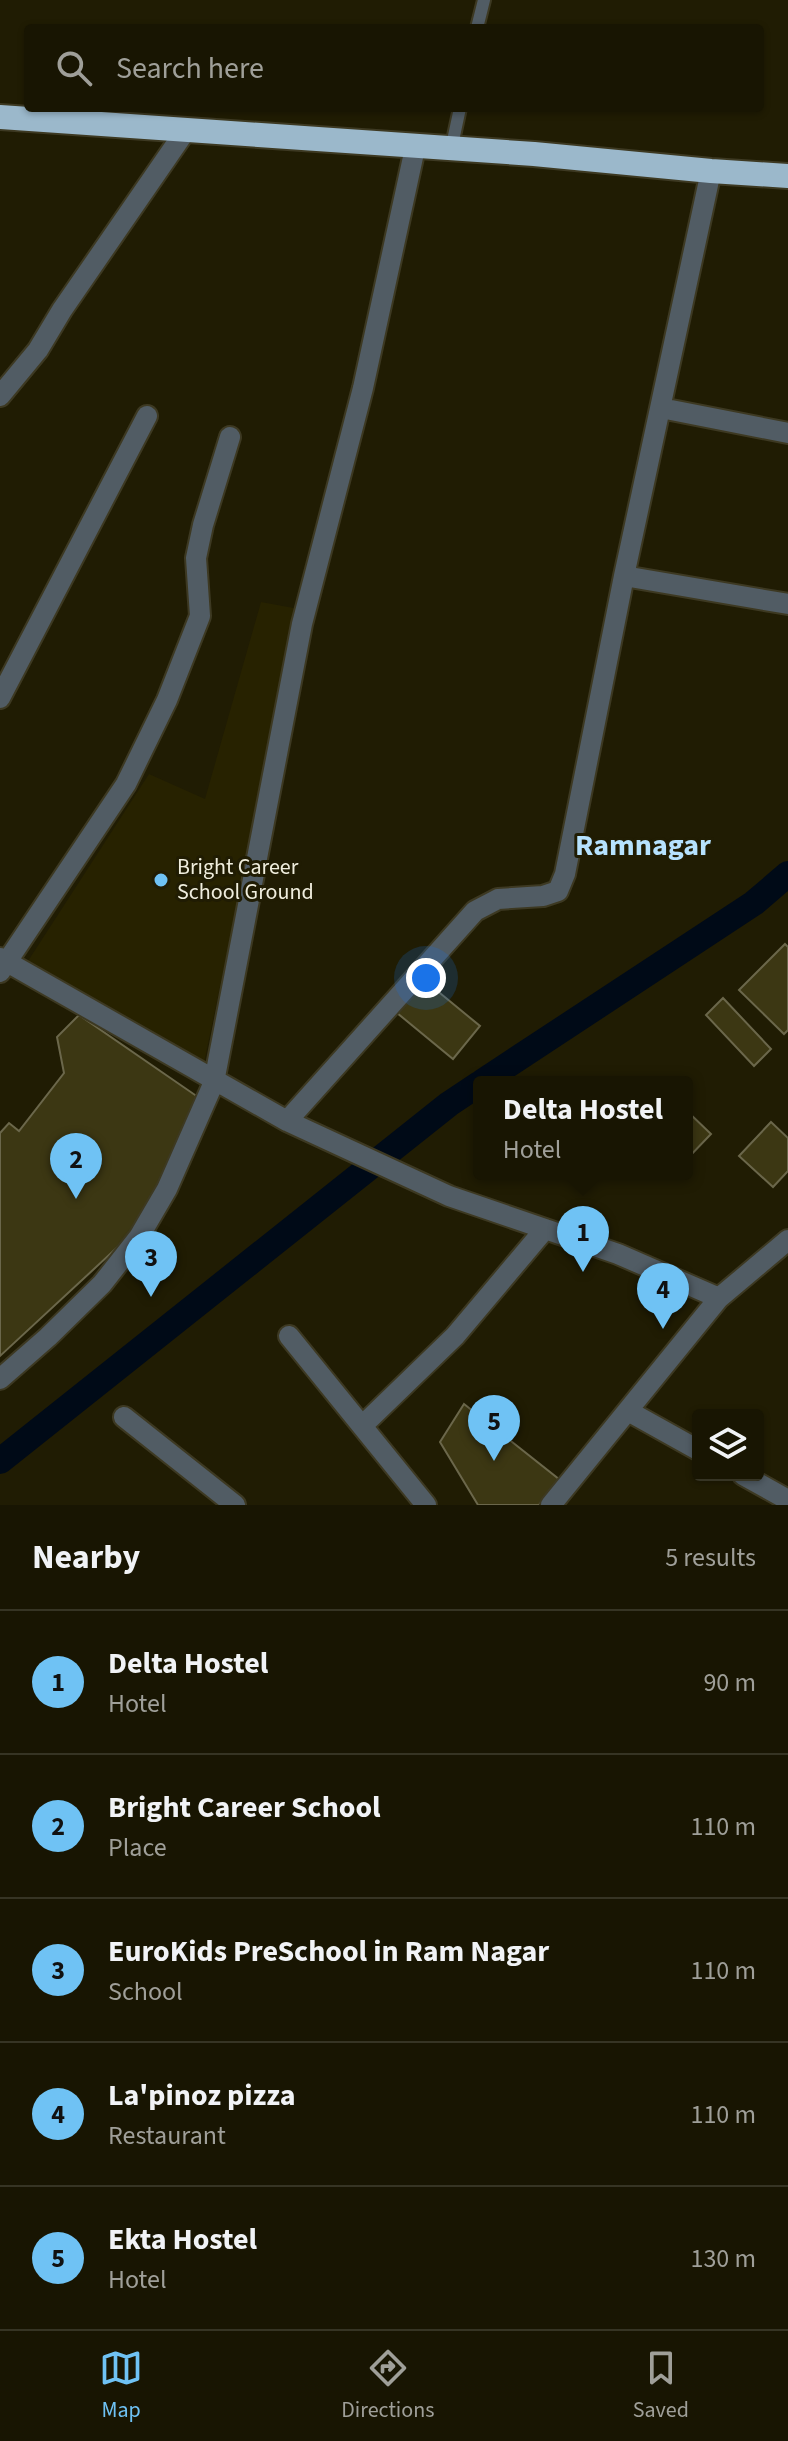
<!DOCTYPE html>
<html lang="en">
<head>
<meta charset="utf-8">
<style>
  :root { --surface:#181502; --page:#211e0c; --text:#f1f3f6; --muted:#9f9f99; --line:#363424; --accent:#6fc2f4 }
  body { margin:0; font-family:"Source Sans 3",sans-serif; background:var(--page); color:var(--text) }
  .controls { position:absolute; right:24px; bottom:24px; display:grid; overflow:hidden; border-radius:8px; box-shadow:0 2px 6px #0004 }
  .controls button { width:72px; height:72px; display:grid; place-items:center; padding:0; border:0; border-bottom:2px solid var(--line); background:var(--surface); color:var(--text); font:40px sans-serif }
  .you { position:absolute; left:426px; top:978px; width:28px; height:28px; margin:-20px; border:6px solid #fff; border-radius:50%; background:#1a73e8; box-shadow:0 0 0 12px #1a73e833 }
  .badge { display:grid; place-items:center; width:52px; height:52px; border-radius:50%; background:var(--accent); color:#111; font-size:26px; font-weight:700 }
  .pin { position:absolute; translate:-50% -66px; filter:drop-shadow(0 2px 4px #0008) }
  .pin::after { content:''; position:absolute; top:42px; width:28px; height:24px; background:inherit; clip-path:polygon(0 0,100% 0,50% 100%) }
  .popup { position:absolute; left:473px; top:1076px; width:220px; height:104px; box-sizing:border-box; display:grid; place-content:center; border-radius:8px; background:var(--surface); filter:drop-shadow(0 2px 6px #0005); font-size:26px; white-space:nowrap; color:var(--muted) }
  .popup b { font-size:30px; color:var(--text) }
  .popup::after { content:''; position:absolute; left:50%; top:100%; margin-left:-16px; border:16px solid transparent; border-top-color:var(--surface) }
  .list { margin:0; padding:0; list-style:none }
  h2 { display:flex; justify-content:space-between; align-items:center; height:104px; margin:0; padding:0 32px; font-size:34px }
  h2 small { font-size:26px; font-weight:400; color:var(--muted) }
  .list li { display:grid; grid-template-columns:52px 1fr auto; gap:24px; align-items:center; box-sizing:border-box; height:144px; padding:0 32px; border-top:2px solid var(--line) }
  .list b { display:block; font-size:30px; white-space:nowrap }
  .list p { margin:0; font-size:26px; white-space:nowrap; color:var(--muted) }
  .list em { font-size:26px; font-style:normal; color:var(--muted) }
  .icon { flex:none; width:44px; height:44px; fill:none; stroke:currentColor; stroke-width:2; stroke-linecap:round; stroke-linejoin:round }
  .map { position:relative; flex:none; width:788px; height:1505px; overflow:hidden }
  .search { position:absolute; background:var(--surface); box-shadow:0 2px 6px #0004; left:24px; right:24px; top:24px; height:88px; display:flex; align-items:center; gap:20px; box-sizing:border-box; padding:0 28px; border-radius:8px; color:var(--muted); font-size:30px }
  .sheet { height:824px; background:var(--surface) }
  nav { display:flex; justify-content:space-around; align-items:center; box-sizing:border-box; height:112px; border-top:2px solid var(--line); background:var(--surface); font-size:22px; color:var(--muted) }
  nav a { display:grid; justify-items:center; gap:4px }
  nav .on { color:var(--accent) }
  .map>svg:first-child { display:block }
  .built { fill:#272200 }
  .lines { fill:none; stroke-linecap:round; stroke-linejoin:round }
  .canal { stroke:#000a17; stroke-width:26 }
  .building { fill:#3c3713; stroke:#6b674b; stroke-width:2 }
  .lane-casing { stroke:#3d3922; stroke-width:16 }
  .street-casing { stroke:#3d3922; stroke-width:24 }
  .highway-casing { stroke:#3d3922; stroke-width:28 }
  .lane { stroke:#515c64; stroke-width:12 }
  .street { stroke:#515c64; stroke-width:20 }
  .highway { stroke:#9bb8cb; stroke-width:24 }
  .poi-dot { fill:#6fc2f4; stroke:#201c03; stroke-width:3 }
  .labels { text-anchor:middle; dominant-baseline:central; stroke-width:6; stroke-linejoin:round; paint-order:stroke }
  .poi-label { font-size:22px; fill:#f0eede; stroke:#201c03; text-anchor:start }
  .district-label { font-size:30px; font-weight:bold; fill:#b6e2fe; stroke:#201c03 }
</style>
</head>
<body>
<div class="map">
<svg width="788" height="1505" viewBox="0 0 788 1505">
  <rect width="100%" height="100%" fill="#201c03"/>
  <!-- built -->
  <path class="built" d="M 261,602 L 299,609 L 204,1063 L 28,961 L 149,774 L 205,799 Z"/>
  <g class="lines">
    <!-- canal -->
    <path class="canal" d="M 482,1082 L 754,903 L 788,874
      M 0,1461 L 449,1104 L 479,1084"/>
  </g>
  <!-- building -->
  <path class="building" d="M 785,944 L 788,947 L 788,1030 L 784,1034 L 739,990 Z
    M 418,975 L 480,1026 L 453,1059 L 391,1008 Z
    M 723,998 L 771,1049 L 754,1066 L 706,1015 Z
    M 79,1015 L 198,1097 L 170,1167 L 135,1231 L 0,1356 L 0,1133 L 9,1123 L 19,1131 L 64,1073 L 57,1037 Z
    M 687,1111 L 711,1134 L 687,1159 Z
    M 771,1122 L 788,1138 L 788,1171 L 773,1187 L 739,1156 Z
    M 464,1404 L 560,1480 L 539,1505 L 478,1505 L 440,1442 Z"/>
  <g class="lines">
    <!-- lane casing -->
    <g class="lane-casing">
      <path id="lane" d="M 477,28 L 484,0
        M 451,150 L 460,108"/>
    </g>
    <!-- street casing -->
    <g class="street-casing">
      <path id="street" d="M 0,396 L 38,350 L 62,310 L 186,130
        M 661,408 L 788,433
        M 624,576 L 788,604
        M 0,698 L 147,416
        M 0,958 L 287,1121 L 449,1196 L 618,1254 L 719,1298
        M 0,972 L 126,784 L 167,700 L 200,616 L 196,558 L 203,525 L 230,437
        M 287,1121 L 475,911 L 498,899 L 543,896 L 558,891 L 565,874 L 624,576 L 711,171
        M 289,1336 L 426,1505
        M 0,1379 L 48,1337 L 102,1284 L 139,1237 L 167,1189 L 214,1082 L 302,624 L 363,388 L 415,148
        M 628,1411 L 698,1450
        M 124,1417 L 235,1505
        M 362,1426 L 455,1336 L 545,1229
        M 743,1475 L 788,1500
        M 551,1505 L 719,1298 L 788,1240"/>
    </g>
    <!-- highway casing -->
    <g class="highway-casing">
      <path id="highway" d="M 0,117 L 534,154 L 711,171 L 788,176"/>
    </g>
    <!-- lane -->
    <use href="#lane" class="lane"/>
    <!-- street -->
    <use href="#street" class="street"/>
    <!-- highway -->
    <use href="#highway" class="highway"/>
  </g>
  <!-- markers -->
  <circle class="poi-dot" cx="161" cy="880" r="8"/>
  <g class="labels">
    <!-- poi labels -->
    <g class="poi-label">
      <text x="177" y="867">Bright Career<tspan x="177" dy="25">School Ground</tspan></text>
    </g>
    <!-- district labels -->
    <g class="district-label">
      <text x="643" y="845">Ramnagar</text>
    </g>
  </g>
</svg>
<div class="controls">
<button><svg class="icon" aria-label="layers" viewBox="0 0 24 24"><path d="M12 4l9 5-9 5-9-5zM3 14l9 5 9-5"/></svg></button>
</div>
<div class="you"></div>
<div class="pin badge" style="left:583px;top:1272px">1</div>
<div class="popup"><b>Delta Hostel</b>Hotel</div>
<div class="pin badge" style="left:76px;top:1199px">2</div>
<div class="pin badge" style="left:151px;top:1297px">3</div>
<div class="pin badge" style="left:663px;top:1329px">4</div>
<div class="pin badge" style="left:494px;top:1461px">5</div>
<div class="search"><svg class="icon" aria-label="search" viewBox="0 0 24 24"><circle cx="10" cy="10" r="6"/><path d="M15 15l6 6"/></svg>Search here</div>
</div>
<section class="sheet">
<h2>Nearby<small>5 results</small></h2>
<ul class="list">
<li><span class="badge">1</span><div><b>Delta Hostel</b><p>Hotel</p></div><em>90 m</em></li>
<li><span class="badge">2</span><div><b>Bright Career School</b><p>Place</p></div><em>110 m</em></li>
<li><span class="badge">3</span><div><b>EuroKids PreSchool in Ram Nagar</b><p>School</p></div><em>110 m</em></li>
<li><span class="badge">4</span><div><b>La'pinoz pizza</b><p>Restaurant</p></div><em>110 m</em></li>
<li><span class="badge">5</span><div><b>Ekta Hostel</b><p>Hotel</p></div><em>130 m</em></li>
</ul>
</section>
<nav>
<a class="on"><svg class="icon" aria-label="map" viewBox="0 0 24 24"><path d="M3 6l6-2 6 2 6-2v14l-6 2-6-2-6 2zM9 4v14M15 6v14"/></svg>Map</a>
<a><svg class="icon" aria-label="directions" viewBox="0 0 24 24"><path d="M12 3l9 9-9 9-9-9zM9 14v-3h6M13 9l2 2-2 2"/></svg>Directions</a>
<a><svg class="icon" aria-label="saved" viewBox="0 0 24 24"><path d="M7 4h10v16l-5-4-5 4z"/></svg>Saved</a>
</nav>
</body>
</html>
